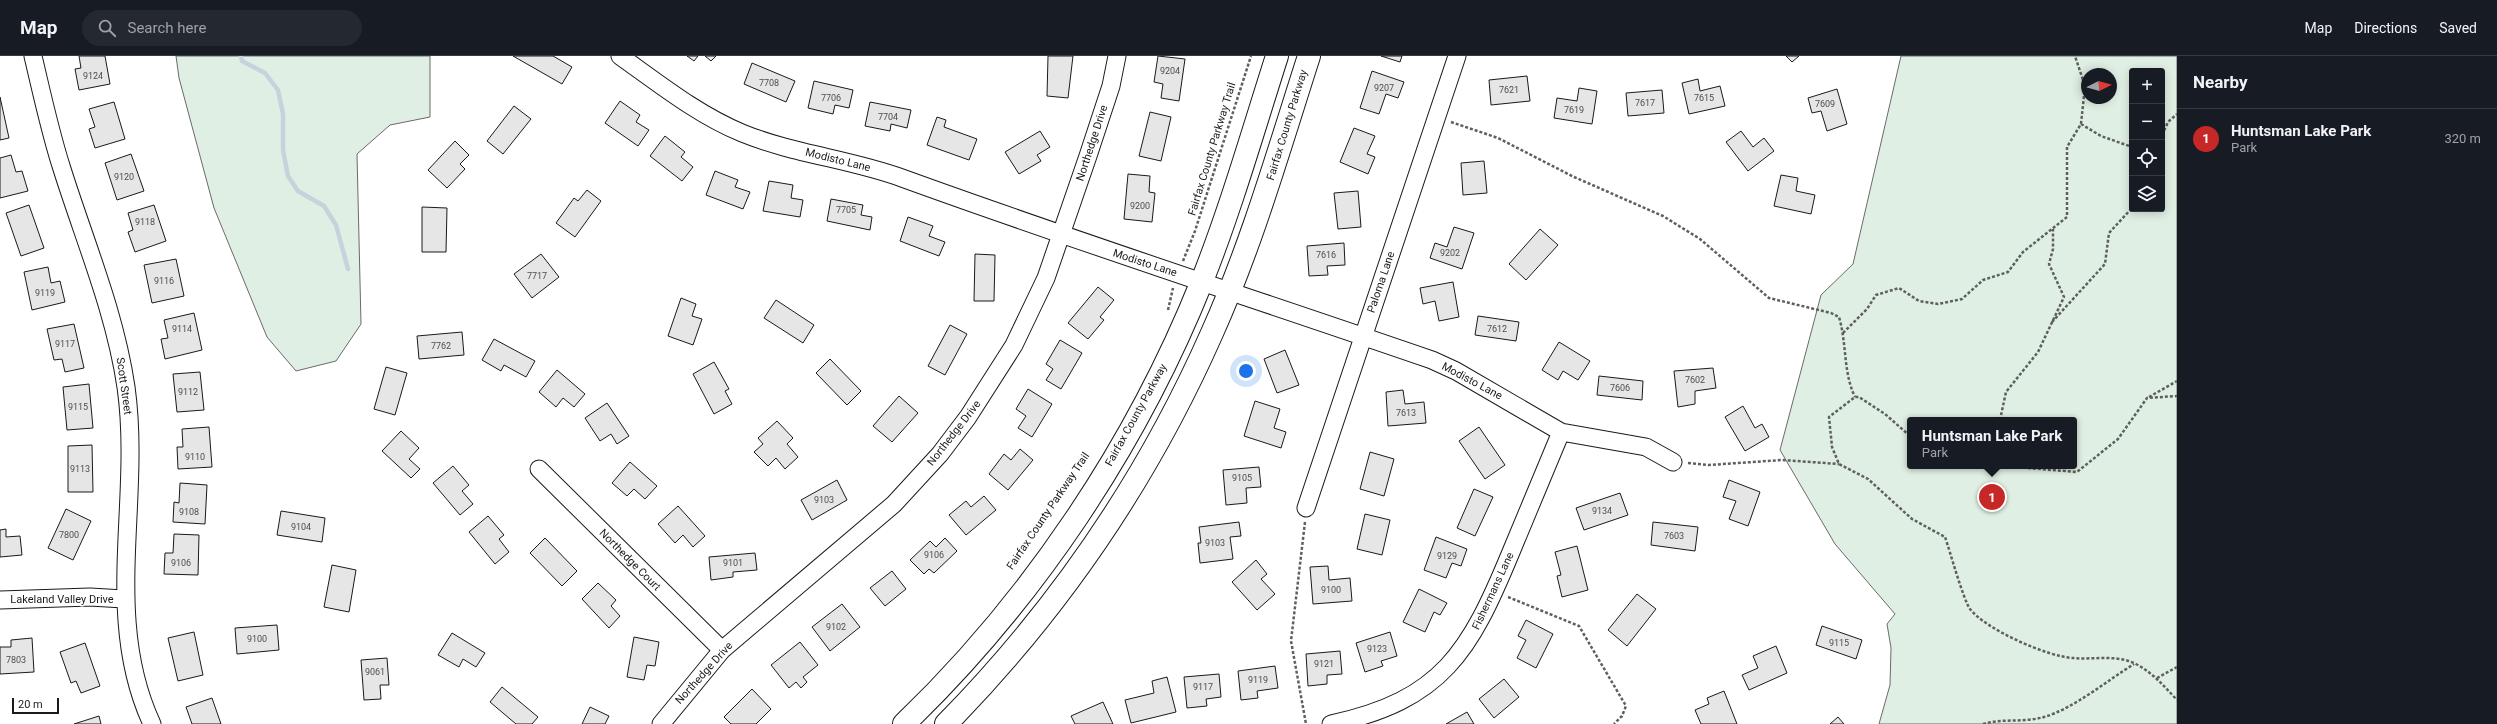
<!DOCTYPE html>
<html lang="en">
<head>
<meta charset="utf-8">
<style>
  :root { --surface:#171b24; --page:#242831; --text:#f1f3f6; --muted:#9ea1a6; --line:#363941; --accent:#c62828 }
  body { margin:0; font-family:Roboto,sans-serif; background:var(--page); color:var(--text) }
  .controls { position:absolute; right:12px; top:12px; display:grid; overflow:hidden; border-radius:4px; box-shadow:0 2px 10px #0003 }
  .controls button { width:36px; height:36px; display:grid; place-items:center; padding:0; border:0; border-bottom:1px solid var(--line); background:var(--surface); color:var(--text); font:20px sans-serif }
  .compass { position:absolute; left:2081px; top:12px; width:36px; height:36px; border-radius:50%; background:var(--surface); box-shadow:0 2px 10px #0003; rotate:85deg }
  .scale { position:absolute; left:12px; bottom:10px; width:47px; box-sizing:border-box; padding-left:4px; border:2px solid #1a1a1a; border-top:0; font-size:11px; line-height:14px; white-space:nowrap; color:#1a1a1a; -webkit-text-stroke:3px #fff; paint-order:stroke }
  .you { position:absolute; left:1246px; top:315px; width:14px; height:14px; margin:-10px; border:3px solid #fff; border-radius:50%; background:#1a73e8; box-shadow:0 0 0 6px #1a73e833 }
  .badge { display:grid; place-items:center; width:26px; height:26px; border-radius:50%; background:var(--accent); color:#fff; font-size:13px; font-weight:700 }
  .pin { position:absolute; translate:-50% -50%; border:2px solid #fff; box-shadow:0 1px 4px #0006 }
  .popup { position:absolute; left:1907px; top:361px; width:170px; height:52px; box-sizing:border-box; display:grid; place-content:center; border-radius:4px; background:var(--surface); filter:drop-shadow(0 1px 3px #0005); font-size:13px; white-space:nowrap; color:var(--muted) }
  .popup b { font-size:15px; color:var(--text) }
  .popup::after { content:''; position:absolute; left:50%; top:100%; margin-left:-8px; border:8px solid transparent; border-top-color:var(--surface) }
  .list { margin:0; padding:0; list-style:none }
  h2 { display:flex; justify-content:space-between; align-items:center; height:52px; margin:0; padding:0 16px; font-size:17px }
  h2 small { font-size:13px; font-weight:400; color:var(--muted) }
  .list li { display:grid; grid-template-columns:26px 1fr auto; gap:12px; align-items:center; box-sizing:border-box; height:60px; padding:0 16px; border-top:1px solid var(--line) }
  .list b { display:block; font-size:15px; white-space:nowrap }
  .list p { margin:0; font-size:13px; white-space:nowrap; color:var(--muted) }
  .list em { font-size:13px; font-style:normal; color:var(--muted) }
  .icon { flex:none; width:22px; height:22px; fill:none; stroke:currentColor; stroke-width:2; stroke-linecap:round; stroke-linejoin:round }
  .map { position:relative; flex:none; width:2177px; height:668px; overflow:hidden }
  header { display:flex; align-items:center; gap:24px; box-sizing:border-box; height:56px; padding:0 20px; background:var(--surface); border-bottom:1px solid var(--line) }
  header strong { font-size:19px }
  nav { display:flex; gap:22px; margin-inline-start:auto; font-size:14px }
  .search { width:280px; height:36px; background:var(--page); display:flex; align-items:center; gap:10px; box-sizing:border-box; padding:0 14px; border-radius:22px; color:var(--muted); font-size:15px }
  main { display:flex }
  aside { flex:1; background:var(--surface) }
  .map>svg:first-child { display:block }
  .green { fill:#e0efe3; stroke:#6a6a6a; fill-rule:evenodd }
  .lines { fill:none; stroke-linecap:round; stroke-linejoin:round }
  .stream { stroke:#c6d2dc; stroke-width:4.5 }
  .building { fill:#e6e6e6; stroke:#1a1a1a }
  .minor-casing { stroke:#1a1a1a; stroke-width:19 }
  .highway-casing { stroke:#1a1a1a; stroke-width:24 }
  .path { stroke:#5f5f5f; stroke-width:2.5; stroke-dasharray:3 2; stroke-linecap:butt }
  .minor { stroke:#fff; stroke-width:17 }
  .highway { stroke:#fff; stroke-width:22 }
  .labels { text-anchor:middle; dominant-baseline:central; stroke-width:3; stroke-linejoin:round; paint-order:stroke }
  .number-label { font-size:9px; fill:#4d4d4d }
  .street-label { font-size:11px; fill:#1a1a1a; stroke:#fff }
</style>
</head>
<body>
<header>
<strong>Map</strong>
<div class="search"><svg class="icon" aria-label="search" viewBox="0 0 24 24"><circle cx="10" cy="10" r="6"/><path d="M15 15l6 6"/></svg>Search here</div>
<nav><a>Map</a><a>Directions</a><a>Saved</a></nav>
</header>
<main>
<div class="map">
<svg width="2177" height="668" viewBox="0 0 2177 668">
  <rect width="100%" height="100%" fill="#fff"/>
  <!-- green -->
  <path class="green" d="M 176,0 L 430,0 L 430,61 L 390,69 L 357,98 L 361,268 L 336,305 L 296,315 L 267,281 L 214,152 L 179,22 Z
    M 1901,0 L 2177,0 L 2177,668 L 1879,668 L 1890,629 L 1891,592 L 1887,568 L 1895,558 L 1835,488 L 1780,394 L 1821,239 L 1853,208 ZM 2132,15 L 2162,15 L 2162,153 L 2132,153 ZM 2087,18 L 2111,18 L 2111,42 L 2087,42 ZM 1910,364 L 2074,364 L 2074,410 L 1910,410 Z"/>
  <g class="lines">
    <!-- stream -->
    <path class="stream" d="M 241,0 L 242,5 L 265,17 L 278,34 L 283,58 L 283,94 L 288,120 L 298,135 L 324,150 L 336,169 L 348,213"/>
  </g>
  <!-- building -->
  <path class="building" d="M 79,0 L 105,0 L 110,28 L 79,34 L 75,13 L 81,12 Z
    M 513,0 L 553,0 L 572,11 L 562,28 Z
    M 687,0 L 698,0 L 694,5 Z
    M 705,0 L 716,0 L 711,5 Z
    M 1048,0 L 1073,0 L 1068,42 L 1047,40 Z
    M 1158,0 L 1185,3 L 1179,45 L 1161,42 L 1163,28 L 1154,26 Z
    M 1381,0 L 1402,0 L 1400,6 Z
    M 1786,0 L 1799,0 L 1792,6 Z
    M 752,7 L 795,25 L 786,46 L 744,28 Z
    M 1372,15 L 1404,26 L 1398,42 L 1386,38 L 1379,58 L 1360,52 Z
    M 1527,20 L 1530,45 L 1491,49 L 1489,24 Z
    M 1698,23 L 1700,35 L 1720,30 L 1725,50 L 1689,58 L 1682,27 Z
    M 814,25 L 853,34 L 849,52 L 835,49 L 833,58 L 808,52 Z
    M 1579,32 L 1597,35 L 1592,68 L 1554,62 L 1557,42 L 1577,45 Z
    M 1837,33 L 1847,68 L 1827,75 L 1821,55 L 1812,57 L 1808,42 Z
    M 1662,34 L 1664,57 L 1628,60 L 1626,37 Z
    M 0,41 L 9,82 L 0,84 Z
    M 620,45 L 640,59 L 636,66 L 649,74 L 638,90 L 605,67 Z
    M 114,46 L 125,83 L 95,92 L 89,73 L 95,71 L 89,53 Z
    M 870,46 L 911,54 L 907,72 L 891,68 L 890,75 L 865,70 Z
    M 514,50 L 531,63 L 503,98 L 487,85 Z
    M 1150,56 L 1171,61 L 1161,105 L 1139,100 Z
    M 937,61 L 946,64 L 944,71 L 977,83 L 969,104 L 927,89 Z
    M 1354,72 L 1375,80 L 1367,98 L 1375,101 L 1368,118 L 1340,106 Z
    M 1040,75 L 1050,91 L 1037,99 L 1041,105 L 1019,118 L 1005,96 Z
    M 1741,75 L 1753,91 L 1764,82 L 1774,95 L 1748,115 L 1726,86 Z
    M 665,80 L 685,96 L 681,101 L 693,111 L 682,125 L 650,100 Z
    M 455,85 L 469,99 L 460,108 L 465,113 L 447,132 L 428,114 Z
    M 131,98 L 144,135 L 117,144 L 105,107 Z
    M 11,99 L 16,116 L 22,115 L 28,135 L 0,142 L 0,102 Z
    M 1484,105 L 1487,137 L 1463,139 L 1461,107 Z
    M 715,115 L 738,124 L 735,131 L 750,136 L 743,153 L 706,139 Z
    M 1128,118 L 1150,120 L 1149,136 L 1155,137 L 1152,166 L 1124,163 Z
    M 1781,119 L 1798,122 L 1796,135 L 1815,139 L 1811,158 L 1774,150 Z
    M 769,125 L 793,129 L 791,142 L 803,144 L 800,161 L 763,155 Z
    M 587,134 L 601,145 L 575,181 L 556,167 L 574,142 L 578,145 Z
    M 1358,135 L 1361,171 L 1338,173 L 1334,137 Z
    M 831,143 L 863,149 L 861,159 L 872,161 L 870,174 L 827,165 Z
    M 29,149 L 44,192 L 21,200 L 6,157 Z
    M 154,149 L 166,185 L 135,196 L 128,176 L 133,174 L 128,157 Z
    M 422,151 L 447,152 L 446,196 L 422,196 Z
    M 908,161 L 933,170 L 929,180 L 945,186 L 939,200 L 900,185 Z
    M 1454,171 L 1474,177 L 1462,213 L 1430,202 L 1435,187 L 1447,191 Z
    M 1540,173 L 1558,189 L 1526,224 L 1509,208 Z
    M 1344,187 L 1345,209 L 1327,210 L 1328,219 L 1309,220 L 1307,190 Z
    M 541,198 L 559,221 L 532,242 L 514,218 Z
    M 975,198 L 995,199 L 994,245 L 974,245 Z
    M 176,203 L 184,240 L 152,247 L 144,209 Z
    M 48,211 L 51,227 L 60,225 L 65,246 L 32,254 L 24,216 Z
    M 1453,226 L 1459,261 L 1439,265 L 1435,245 L 1423,248 L 1420,232 Z
    M 1098,231 L 1114,244 L 1100,261 L 1104,264 L 1088,283 L 1068,267 Z
    M 681,242 L 696,248 L 692,260 L 702,263 L 693,289 L 668,280 Z
    M 776,244 L 814,269 L 803,287 L 764,262 Z
    M 194,257 L 202,294 L 165,303 L 161,283 L 168,282 L 164,264 Z
    M 1478,260 L 1519,266 L 1516,285 L 1475,279 Z
    M 74,268 L 84,312 L 65,316 L 62,303 L 54,304 L 47,273 Z
    M 950,269 L 967,278 L 945,319 L 928,310 Z
    M 462,276 L 464,299 L 419,303 L 417,280 Z
    M 494,283 L 535,305 L 526,321 L 504,309 L 501,315 L 482,304 Z
    M 1060,284 L 1082,297 L 1061,333 L 1046,324 L 1053,313 L 1046,308 Z
    M 1559,286 L 1590,305 L 1578,324 L 1563,315 L 1558,324 L 1542,314 Z
    M 1285,294 L 1299,329 L 1277,337 L 1264,303 Z
    M 830,303 L 861,335 L 847,349 L 816,317 Z
    M 714,306 L 729,333 L 725,335 L 732,348 L 714,358 L 693,318 Z
    M 386,311 L 407,317 L 395,359 L 374,353 Z
    M 1713,312 L 1716,332 L 1695,335 L 1695,348 L 1678,351 L 1674,315 Z
    M 557,314 L 585,338 L 574,351 L 563,342 L 556,351 L 539,336 Z
    M 200,316 L 204,354 L 177,356 L 173,318 Z
    M 1599,320 L 1643,325 L 1642,344 L 1597,339 Z
    M 89,328 L 93,372 L 67,374 L 63,331 Z
    M 1028,333 L 1052,348 L 1032,381 L 1018,372 L 1026,360 L 1016,353 Z
    M 1403,334 L 1405,348 L 1424,346 L 1426,367 L 1388,370 L 1386,336 Z
    M 899,340 L 918,357 L 892,386 L 873,370 Z
    M 1255,345 L 1280,353 L 1274,372 L 1286,376 L 1281,392 L 1244,380 Z
    M 607,347 L 629,380 L 617,388 L 611,378 L 600,385 L 585,362 Z
    M 1743,350 L 1755,372 L 1762,368 L 1769,381 L 1745,395 L 1725,361 Z
    M 777,365 L 793,382 L 787,388 L 798,401 L 785,413 L 776,402 L 768,410 L 754,396 L 763,388 L 758,382 Z
    M 209,371 L 212,411 L 178,413 L 177,391 L 183,391 L 182,373 Z
    M 1479,371 L 1505,409 L 1485,423 L 1459,385 Z
    M 401,375 L 419,392 L 409,403 L 420,413 L 411,422 L 382,395 Z
    M 92,389 L 93,436 L 68,436 L 68,390 Z
    M 1020,393 L 1033,404 L 1008,434 L 989,418 L 1004,398 L 1011,404 Z
    M 1370,396 L 1394,403 L 1384,440 L 1360,433 Z
    M 630,406 L 657,430 L 645,443 L 634,433 L 627,440 L 612,427 Z
    M 453,410 L 469,429 L 462,435 L 473,448 L 460,459 L 433,427 Z
    M 1259,411 L 1261,431 L 1246,432 L 1247,447 L 1226,449 L 1223,414 Z
    M 837,424 L 847,444 L 812,464 L 801,444 Z
    M 1729,424 L 1760,436 L 1748,470 L 1729,463 L 1736,445 L 1723,441 Z
    M 180,427 L 207,429 L 205,468 L 173,466 L 174,446 L 179,447 Z
    M 1474,433 L 1493,441 L 1475,480 L 1457,472 Z
    M 1620,437 L 1628,459 L 1584,474 L 1576,452 Z
    M 984,440 L 996,454 L 966,479 L 949,459 L 966,445 L 971,451 Z
    M 678,450 L 705,480 L 693,491 L 683,479 L 675,487 L 658,468 Z
    M 66,453 L 91,465 L 73,504 L 48,492 Z
    M 281,455 L 325,462 L 322,486 L 277,479 Z
    M 1365,458 L 1390,464 L 1382,499 L 1357,493 Z
    M 488,460 L 504,479 L 499,483 L 509,496 L 495,508 L 469,476 Z
    M 1239,466 L 1241,480 L 1230,481 L 1233,503 L 1200,507 L 1198,487 L 1201,487 L 1199,471 Z
    M 1653,466 L 1698,471 L 1695,495 L 1651,489 Z
    M 6,473 L 6,481 L 20,480 L 22,499 L 0,501 L 0,474 Z
    M 174,478 L 199,479 L 198,519 L 164,518 L 165,497 L 173,497 Z
    M 1436,481 L 1467,493 L 1461,510 L 1452,507 L 1446,522 L 1424,514 Z
    M 545,482 L 577,515 L 562,530 L 530,497 Z
    M 945,482 L 957,495 L 934,517 L 929,513 L 924,518 L 910,504 L 930,485 L 936,491 Z
    M 1577,490 L 1588,534 L 1562,541 L 1557,520 L 1561,519 L 1555,496 Z
    M 755,497 L 757,514 L 733,516 L 733,521 L 711,524 L 709,501 Z
    M 1256,504 L 1267,518 L 1261,523 L 1275,538 L 1257,554 L 1232,526 Z
    M 332,509 L 356,514 L 349,556 L 324,551 Z
    M 1328,510 L 1329,524 L 1350,522 L 1352,545 L 1313,548 L 1310,511 Z
    M 892,515 L 906,533 L 885,550 L 870,532 Z
    M 598,527 L 616,544 L 611,550 L 620,560 L 609,572 L 582,543 Z
    M 1419,533 L 1447,547 L 1440,559 L 1434,556 L 1425,576 L 1403,566 Z
    M 1637,538 L 1656,553 L 1627,590 L 1608,574 Z
    M 842,548 L 860,571 L 830,595 L 812,571 Z
    M 1526,564 L 1553,578 L 1536,612 L 1517,602 L 1526,584 L 1518,580 Z
    M 277,569 L 279,594 L 237,598 L 235,572 Z
    M 1822,570 L 1862,584 L 1856,603 L 1816,589 Z
    M 194,576 L 203,619 L 178,625 L 168,582 Z
    M 1390,576 L 1397,600 L 1381,605 L 1383,610 L 1365,616 L 1356,587 Z
    M 452,577 L 485,597 L 476,611 L 463,603 L 459,611 L 438,599 Z
    M 634,581 L 659,586 L 655,610 L 647,609 L 644,624 L 627,621 Z
    M 32,582 L 34,616 L 0,618 L 0,591 L 11,591 L 11,584 Z
    M 800,586 L 818,609 L 803,621 L 807,626 L 801,632 L 796,626 L 789,632 L 771,609 Z
    M 85,587 L 100,630 L 81,637 L 76,625 L 71,627 L 60,596 Z
    M 1776,590 L 1787,617 L 1749,634 L 1742,619 L 1758,612 L 1753,600 Z
    M 1340,595 L 1342,618 L 1327,619 L 1327,628 L 1308,630 L 1306,598 Z
    M 387,602 L 389,629 L 380,629 L 381,643 L 364,644 L 361,604 Z
    M 1275,610 L 1278,632 L 1257,635 L 1258,642 L 1241,644 L 1238,615 Z
    M 1219,618 L 1221,641 L 1206,643 L 1207,650 L 1187,652 L 1184,621 Z
    M 1167,621 L 1176,656 L 1131,667 L 1125,644 L 1154,637 L 1152,625 Z
    M 1504,623 L 1519,641 L 1494,662 L 1479,643 Z
    M 502,631 L 538,661 L 532,668 L 516,668 L 490,646 Z
    M 752,633 L 771,653 L 756,668 L 731,668 L 724,661 Z
    M 1724,635 L 1737,668 L 1701,668 L 1695,654 L 1709,648 L 1707,642 Z
    M 212,642 L 221,668 L 192,668 L 186,651 Z
    M 1103,646 L 1113,668 L 1075,668 L 1071,660 Z
    M 590,651 L 609,660 L 605,668 L 582,668 Z
    M 1467,656 L 1474,668 L 1446,668 Z
    M 99,660 L 101,668 L 74,668 Z
    M 1838,661 L 1844,668 L 1830,668 Z"/>
  <g class="lines">
    <!-- minor casing -->
    <g class="minor-casing">
      <path id="minor" d="M 33,0 C 42,38 50,76 62,113 C 85,186 115,256 126,331 C 142,444 102,561 152,668
        M 620,0 C 658,27 698,59 742,77 C 793,98 850,103 902,122 C 1078,186 1255,243 1432,304 L 1456,315 L 1561,376 L 1646,391 L 1673,406
        M 539,413 L 722,594
        M 1306,452 L 1457,0
        M 0,544 L 90,541 L 124,543
        M 661,668 L 722,594 L 894,448 L 940,398 L 968,361 L 1014,289 L 1046,222 L 1088,100 L 1111,30 L 1117,0
        M 1331,668 C 1443,644 1470,595 1511,496 C 1528,456 1544,416 1561,376"/>
    </g>
    <!-- highway casing -->
    <g class="highway-casing">
      <path id="highway" d="M 904,668 C 1032,545 1136,390 1202,225 C 1231,152 1253,75 1277,0
        M 946,668 C 1057,555 1148,422 1212,277 C 1252,188 1279,93 1309,0"/>
    </g>
    <!-- path -->
    <path class="path" d="M 1451,66 L 1498,82 L 1574,121 L 1663,160 L 1700,183 L 1769,242 L 1831,257 L 1839,261 C 1847,288 1843,316 1855,341
      M 2081,68 L 2101,80 L 2132,91
      M 2162,79 L 2168,66 L 2177,58
      M 1183,205 L 1195,175 L 1251,0
      M 1168,254 L 1173,232
      M 2052,266 L 2105,208 L 2109,177 L 2132,152
      M 1843,277 L 1867,253 L 1876,239 L 1899,232 L 1919,245 L 1938,248 L 1962,243 L 1983,224 L 2008,216 L 2023,196 L 2067,161 L 2067,91 L 2081,68 L 2085,30 L 2075,0
      M 2149,341 L 2177,325
      M 2000,364 L 2006,336 L 2038,296 L 2064,241 L 2049,208 L 2053,193 L 2053,173
      M 1910,380 L 1885,358 L 1859,341 L 1855,341 L 1829,361 L 1832,391 L 1839,408 L 1868,423 L 1912,463 L 1945,481 C 1950,495 1963,543 1970,553 C 1985,573 2048,601 2073,602 C 2094,604 2116,598 2136,608 C 2153,617 2164,630 2177,644
      M 1688,407 L 1709,409 L 1782,404 L 1839,408
      M 2003,410 L 2077,416 L 2118,383 L 2147,342 L 2177,340
      M 1305,466 L 1291,585 L 1306,668
      M 1508,541 L 1579,570 L 1626,650 L 1622,660 L 1614,668
      M 2157,622 L 2177,611
      M 1983,668 C 2003,662 2023,667 2044,661 C 2073,653 2108,624 2134,608"/>
    <!-- minor -->
    <use href="#minor" class="minor"/>
    <!-- highway -->
    <use href="#highway" class="highway"/>
  </g>
  <g class="labels">
    <!-- number labels -->
    <g class="number-label">
      <text x="1170" y="15">9204</text>
      <text x="93" y="20">9124</text>
      <text x="769" y="27">7708</text>
      <text x="1384" y="32">9207</text>
      <text x="1509" y="34">7621</text>
      <text x="831" y="42">7706</text>
      <text x="1704" y="42">7615</text>
      <text x="1645" y="47">7617</text>
      <text x="1825" y="48">7609</text>
      <text x="1574" y="54">7619</text>
      <text x="888" y="61">7704</text>
      <text x="124" y="121">9120</text>
      <text x="1140" y="150">9200</text>
      <text x="846" y="154">7705</text>
      <text x="145" y="166">9118</text>
      <text x="1450" y="197">9202</text>
      <text x="1326" y="199">7616</text>
      <text x="537" y="220">7717</text>
      <text x="164" y="225">9116</text>
      <text x="45" y="237">9119</text>
      <text x="182" y="273">9114</text>
      <text x="1497" y="273">7612</text>
      <text x="65" y="288">9117</text>
      <text x="441" y="290">7762</text>
      <text x="1695" y="324">7602</text>
      <text x="1620" y="332">7606</text>
      <text x="188" y="336">9112</text>
      <text x="78" y="351">9115</text>
      <text x="1406" y="357">7613</text>
      <text x="195" y="401">9110</text>
      <text x="80" y="413">9113</text>
      <text x="1242" y="422">9105</text>
      <text x="824" y="444">9103</text>
      <text x="1602" y="455">9134</text>
      <text x="189" y="456">9108</text>
      <text x="301" y="471">9104</text>
      <text x="69" y="479">7800</text>
      <text x="1674" y="480">7603</text>
      <text x="1215" y="487">9103</text>
      <text x="934" y="499">9106</text>
      <text x="1447" y="500">9129</text>
      <text x="181" y="507">9106</text>
      <text x="733" y="507">9101</text>
      <text x="1331" y="534">9100</text>
      <text x="836" y="571">9102</text>
      <text x="257" y="583">9100</text>
      <text x="1839" y="587">9115</text>
      <text x="1377" y="593">9123</text>
      <text x="16" y="604">7803</text>
      <text x="1324" y="608">9121</text>
      <text x="375" y="616">9061</text>
      <text x="1258" y="624">9119</text>
      <text x="1203" y="631">9117</text>
    </g>
    <!-- street labels -->
    <g class="street-label">
      <text transform="translate(1287 69) rotate(-73)">Fairfax County Parkway</text>
      <text transform="translate(1092 87) rotate(-72)">Northedge Drive</text>
      <text transform="translate(1212 93) rotate(-73)">Fairfax County Parkway Trail</text>
      <text transform="translate(838 104) rotate(14)">Modisto Lane</text>
      <text transform="translate(1145 207) rotate(18)">Modisto Lane</text>
      <text transform="translate(1381 226) rotate(-71)">Paloma Lane</text>
      <text transform="translate(1472 325) rotate(28)">Modisto Lane</text>
      <text transform="translate(124 330) rotate(82)">Scott Street</text>
      <text transform="translate(1136 359) rotate(-61)">Fairfax County Parkway</text>
      <text transform="translate(954 377) rotate(-52)">Northedge Drive</text>
      <text transform="translate(1048 455) rotate(-56)">Fairfax County Parkway Trail</text>
      <text transform="translate(630 504) rotate(45)">Northedge Court</text>
      <text transform="translate(1493 535) rotate(-65)">Fishermans Lane</text>
      <text x="62" y="543">Lakeland Valley Drive</text>
      <text transform="translate(704 617) rotate(-48)">Northedge Drive</text>
    </g>
  </g>
</svg>
<div class="controls">
<button>+</button>
<button>−</button>
<button><svg class="icon" aria-label="locate" viewBox="0 0 24 24"><circle cx="12" cy="12" r="6"/><path d="M12 2v4M12 18v4M2 12h4M18 12h4"/></svg></button>
<button><svg class="icon" aria-label="layers" viewBox="0 0 24 24"><path d="M12 4l9 5-9 5-9-5zM3 14l9 5 9-5"/></svg></button>
</div>
<svg class="compass" viewBox="-18 -18 36 36"><path d="M0-13l5 13h-10z" fill="#e53935"/><path d="M0 13l5-13h-10z" fill="#9ea1a6"/></svg>
<div class="scale">20 m</div>
<div class="you"></div>
<div class="pin badge" style="left:1992px;top:441px">1</div>
<div class="popup"><b>Huntsman Lake Park</b>Park</div>
</div>
<aside>
<h2>Nearby<small></small></h2>
<ul class="list">
<li><span class="badge">1</span><div><b>Huntsman Lake Park</b><p>Park</p></div><em>320 m</em></li>
</ul>
</aside>
</main>
</body>
</html>
